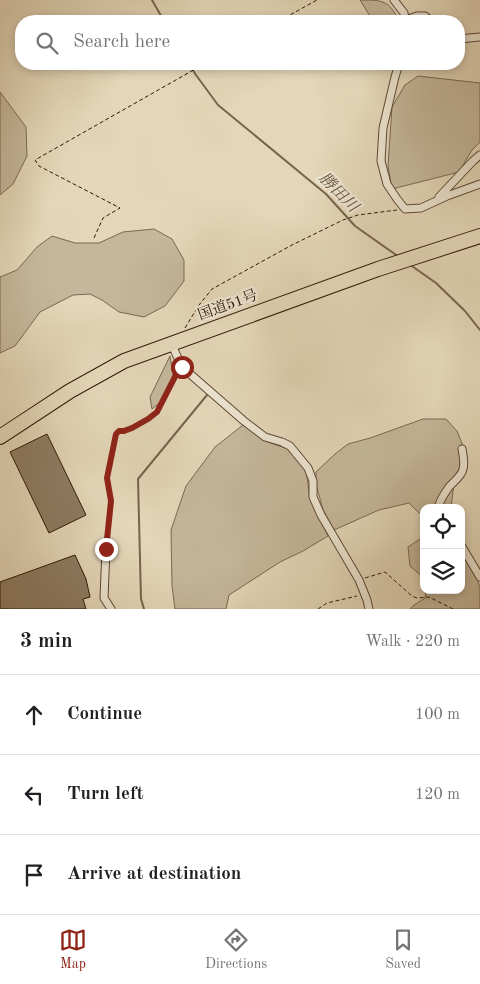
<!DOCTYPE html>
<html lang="en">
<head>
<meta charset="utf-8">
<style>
  :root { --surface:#fff; --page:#f6f6f6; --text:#202124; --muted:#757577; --line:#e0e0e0; --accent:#8f2418 }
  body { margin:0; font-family:"Old Standard TT","Noto Serif JP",serif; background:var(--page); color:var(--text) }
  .controls { position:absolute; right:15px; bottom:15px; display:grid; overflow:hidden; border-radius:10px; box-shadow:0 2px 8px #0003 }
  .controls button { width:45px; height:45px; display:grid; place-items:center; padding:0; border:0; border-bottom:1px solid var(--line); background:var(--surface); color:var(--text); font:25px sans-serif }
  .stop { position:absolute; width:15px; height:15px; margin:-11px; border:4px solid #8f2418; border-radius:50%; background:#fff }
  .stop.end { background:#8f2418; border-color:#fff; box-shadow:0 1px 5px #0008 }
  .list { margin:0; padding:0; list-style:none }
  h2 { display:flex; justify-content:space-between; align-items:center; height:65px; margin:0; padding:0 20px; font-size:21px }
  h2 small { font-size:16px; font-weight:400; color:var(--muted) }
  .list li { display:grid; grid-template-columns:32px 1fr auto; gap:15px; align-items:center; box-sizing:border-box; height:80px; padding:0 20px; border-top:1px solid var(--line) }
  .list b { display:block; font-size:19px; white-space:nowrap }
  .list em { font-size:16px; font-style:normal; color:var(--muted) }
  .icon { flex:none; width:28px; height:28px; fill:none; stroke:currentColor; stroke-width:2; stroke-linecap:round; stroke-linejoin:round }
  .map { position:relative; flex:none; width:480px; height:609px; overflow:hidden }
  .search { position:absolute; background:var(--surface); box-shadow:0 2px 8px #0003; left:15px; right:15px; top:15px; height:55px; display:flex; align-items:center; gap:12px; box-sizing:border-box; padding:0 18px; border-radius:20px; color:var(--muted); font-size:19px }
  .sheet { height:305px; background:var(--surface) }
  nav { display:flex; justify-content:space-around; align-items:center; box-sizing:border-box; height:70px; border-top:1px solid var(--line); background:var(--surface); font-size:14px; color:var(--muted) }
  nav a { display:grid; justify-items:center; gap:2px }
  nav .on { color:var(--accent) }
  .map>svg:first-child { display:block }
  .green { fill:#c5b79b; stroke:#7a6852 }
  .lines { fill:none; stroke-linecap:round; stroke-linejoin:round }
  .stream { stroke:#77644e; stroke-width:2 }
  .building { fill:#8e7c64; stroke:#301908 }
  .street-casing { stroke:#5d4834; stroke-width:9 }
  .highway-casing { stroke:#301908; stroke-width:16 }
  .path { stroke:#301908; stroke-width:1; stroke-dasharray:4 2.5; stroke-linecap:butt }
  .street { stroke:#ede5d2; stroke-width:7 }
  .highway { stroke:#e4d7b9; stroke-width:14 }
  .route { stroke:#8f2418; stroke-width:6 }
  .labels { text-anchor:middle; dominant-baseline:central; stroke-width:4.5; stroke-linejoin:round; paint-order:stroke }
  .street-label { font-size:15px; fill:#301908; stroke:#ede5d2 }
  .water-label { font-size:16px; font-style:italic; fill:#604b37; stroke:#ede5d2 }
</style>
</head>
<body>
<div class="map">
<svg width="480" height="609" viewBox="0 0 480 609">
  <rect width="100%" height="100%" fill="#e4d7b9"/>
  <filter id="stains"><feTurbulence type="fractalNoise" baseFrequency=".004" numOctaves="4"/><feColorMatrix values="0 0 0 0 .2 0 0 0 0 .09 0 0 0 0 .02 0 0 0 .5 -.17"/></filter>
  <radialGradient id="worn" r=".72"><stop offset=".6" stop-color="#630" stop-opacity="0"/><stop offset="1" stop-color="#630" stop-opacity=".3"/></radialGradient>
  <!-- green -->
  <path class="green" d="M 360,0 C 383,0 389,0 399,21 L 373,21 Z
    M 418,76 L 480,83 L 480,142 L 472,150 L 459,172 L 392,189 L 388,166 L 392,107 L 405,85 Z
    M 0,92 L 26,127 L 27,156 L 13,184 L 0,195 Z
    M 154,229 L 172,239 L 184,260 L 184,281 L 165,306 L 144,317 L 119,312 L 102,300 L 90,294 L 73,295 L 40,312 L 15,346 L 0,353 L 0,277 L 17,270 L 37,247 L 52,236 L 75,243 L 99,243 L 123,232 Z
    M 170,356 L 173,375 L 161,402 L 152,409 L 150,397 Z
    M 423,419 L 446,419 L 457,431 L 463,446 L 462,468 L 454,483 L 451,508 L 424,508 L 424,578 L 410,566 L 408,547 L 423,537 L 423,517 L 409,503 L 379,510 L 334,530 L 323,510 L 316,484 L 316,472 L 335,454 L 348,444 L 370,438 Z
    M 243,425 L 268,442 L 291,450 L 306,470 L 310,498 L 328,536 L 303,551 L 280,562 L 229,595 L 226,609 L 175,609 L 172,586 L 171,530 L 186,486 L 215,447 Z
    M 461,549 L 475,572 L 480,588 L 480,609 L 410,609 L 414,605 L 425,598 L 426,590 L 461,590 Z"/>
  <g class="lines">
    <!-- stream -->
    <path class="stream" d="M 152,0 L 164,21
      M 189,64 L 196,75 L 218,105 L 326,194 L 355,226 L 399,257
      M 409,264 L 436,283 L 465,311 L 480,330
      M 144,609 L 141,599 L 138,479 L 207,395"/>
  </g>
  <!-- building -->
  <path class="building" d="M 47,434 L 86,515 L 49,533 L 10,452 Z
    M 75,555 L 86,579 L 90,597 L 83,599 L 86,609 L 0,609 L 0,582 Z"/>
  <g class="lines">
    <!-- street casing -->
    <g class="street-casing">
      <path id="street" d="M 394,0 L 404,13 L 406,21
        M 406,20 L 417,16 L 425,16 L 431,21
        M 459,39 L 480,37
        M 399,64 L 395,77 L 383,128 L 381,161 L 387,184 L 397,199 L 405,209 L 421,208 L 447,196 L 480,184
        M 439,197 L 473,161 L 480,155
        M 171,343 L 182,367 L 244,421 L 265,437 L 282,442 L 290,446 L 308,468 L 313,481 L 313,497 L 321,515 L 359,580 L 367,600 L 369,609
        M 440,508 L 439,505 C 441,498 445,493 449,487 C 454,481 462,476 463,469 C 465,462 463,455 462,449
        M 461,545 L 480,577
        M 106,549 L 104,598 L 111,609"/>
    </g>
    <!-- highway casing -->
    <g class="highway-casing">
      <path id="highway" d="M 0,437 L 70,391 L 124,361 L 378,269 L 480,236"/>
    </g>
    <!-- path -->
    <path class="path" d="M 279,21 L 317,0
      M 94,238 L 103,218 L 120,208 L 39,166 L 35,160 L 204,64
      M 185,328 L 199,305 L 212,289 L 292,245 L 343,220 L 358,215 L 397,210
      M 107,542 L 111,501 L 107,478 L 116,434 L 119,431 L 124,431 L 132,428 L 157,412 L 177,372
      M 365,578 L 385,572 L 412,596 L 417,598 L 429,597 L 453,609
      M 318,609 L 327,603 L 357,596"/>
    <!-- street -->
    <use href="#street" class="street"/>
    <!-- highway -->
    <use href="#highway" class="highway"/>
  </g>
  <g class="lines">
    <!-- route -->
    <path class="route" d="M 106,549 L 111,501 L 107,478 L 116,434 L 119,431 L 124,431 L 132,428 L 148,419 L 157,412 L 181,365 L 182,367"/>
  </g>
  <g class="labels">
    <!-- street labels -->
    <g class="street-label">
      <text transform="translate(228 306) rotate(-20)">国道51号</text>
    </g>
    <!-- water labels -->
    <g class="water-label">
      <text transform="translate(338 193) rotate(45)">勝田川</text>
    </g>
  </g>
  <rect width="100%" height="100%" filter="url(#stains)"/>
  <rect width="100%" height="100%" fill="url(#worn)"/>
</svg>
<div class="controls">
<button><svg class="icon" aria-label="locate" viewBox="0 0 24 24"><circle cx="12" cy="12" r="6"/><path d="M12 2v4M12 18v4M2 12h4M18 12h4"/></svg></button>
<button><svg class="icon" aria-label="layers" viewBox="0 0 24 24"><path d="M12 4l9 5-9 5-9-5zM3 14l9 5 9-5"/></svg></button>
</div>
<div class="stop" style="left:182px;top:367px"></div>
<div class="stop end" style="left:106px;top:549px"></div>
<div class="search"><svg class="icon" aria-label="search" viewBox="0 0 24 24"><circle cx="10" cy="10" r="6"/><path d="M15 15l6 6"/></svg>Search here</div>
</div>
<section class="sheet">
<h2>3 min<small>Walk · 220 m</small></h2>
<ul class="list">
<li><svg class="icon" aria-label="ahead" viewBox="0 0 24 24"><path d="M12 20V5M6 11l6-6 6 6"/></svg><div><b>Continue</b></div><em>100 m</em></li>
<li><svg class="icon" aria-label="left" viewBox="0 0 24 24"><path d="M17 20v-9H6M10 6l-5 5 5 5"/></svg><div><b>Turn left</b></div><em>120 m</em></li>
<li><svg class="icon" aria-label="arrive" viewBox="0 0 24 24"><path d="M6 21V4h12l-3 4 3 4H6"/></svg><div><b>Arrive at destination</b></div></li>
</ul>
</section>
<nav>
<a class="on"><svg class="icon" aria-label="map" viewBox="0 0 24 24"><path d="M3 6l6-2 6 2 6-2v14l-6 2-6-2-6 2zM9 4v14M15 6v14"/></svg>Map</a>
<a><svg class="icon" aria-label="directions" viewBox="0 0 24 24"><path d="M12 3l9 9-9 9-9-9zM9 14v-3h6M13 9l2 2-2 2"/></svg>Directions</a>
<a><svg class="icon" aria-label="saved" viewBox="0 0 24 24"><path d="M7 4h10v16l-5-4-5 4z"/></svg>Saved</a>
</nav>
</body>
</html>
